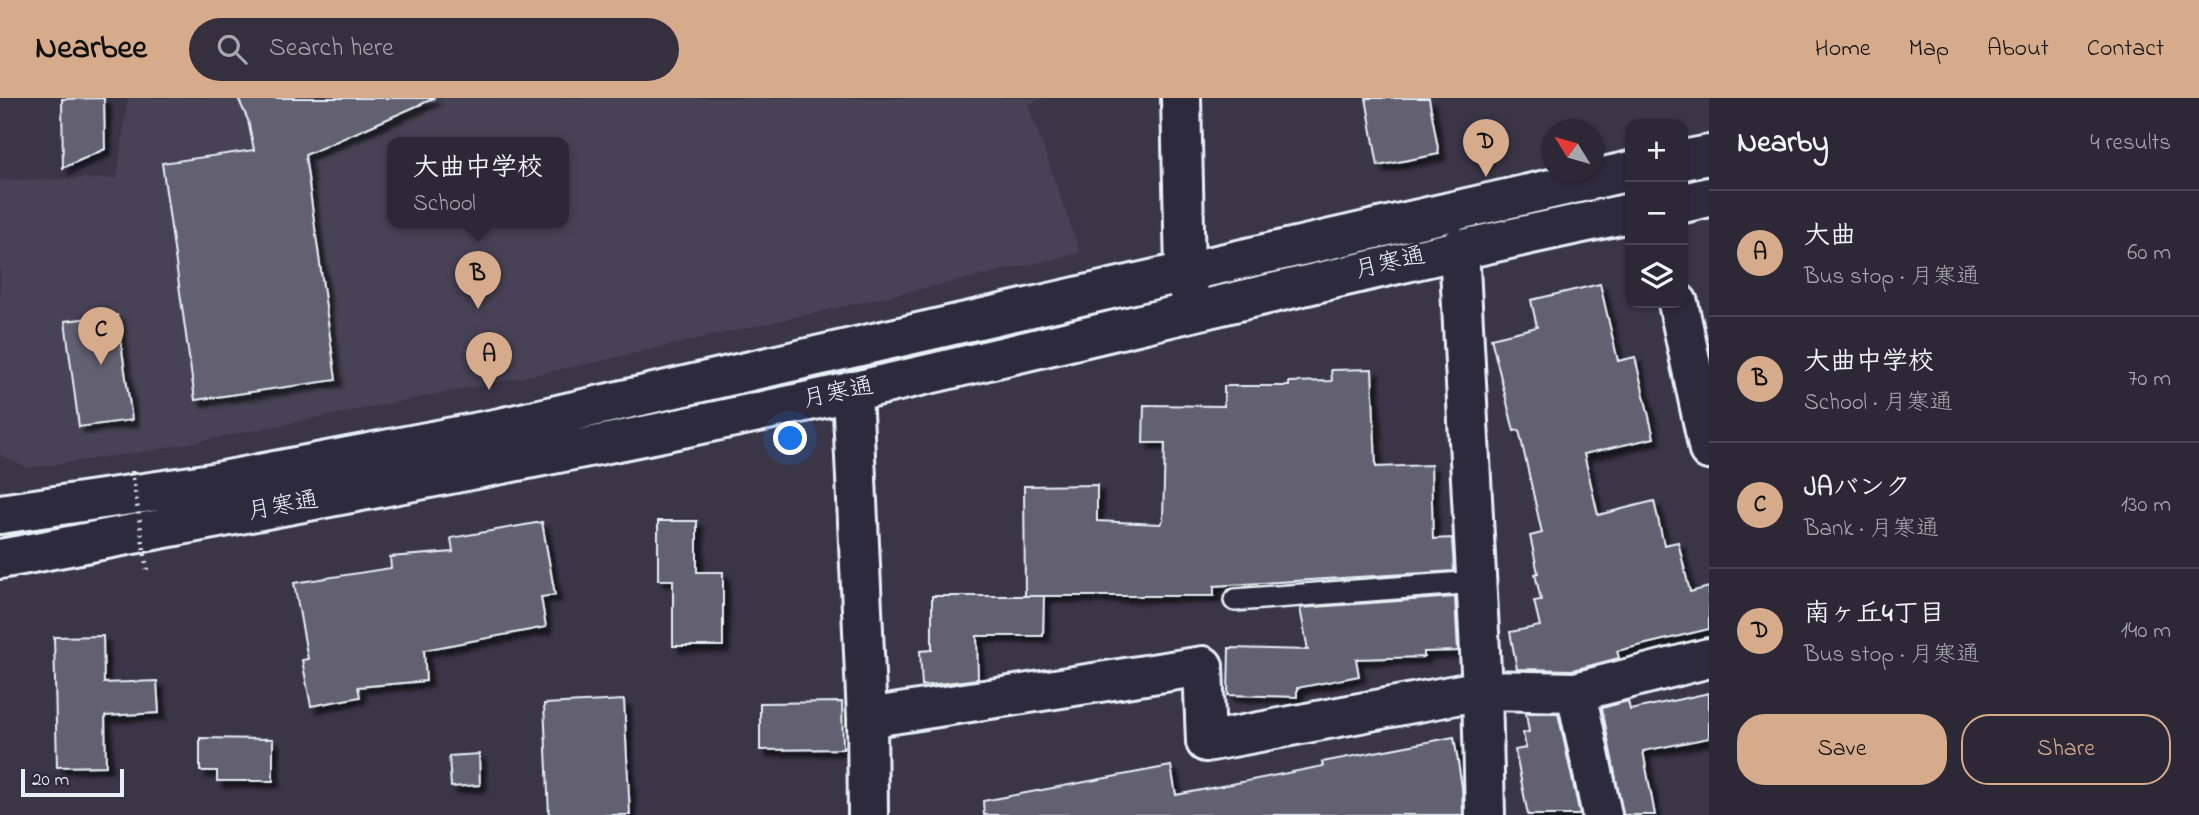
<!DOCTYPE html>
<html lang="en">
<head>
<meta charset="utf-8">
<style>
  :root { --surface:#2c2836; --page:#34303e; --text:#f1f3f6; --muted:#a6a6ad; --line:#484451; --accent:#d6ab8b }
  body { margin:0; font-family:"Indie Flower","Klee One",sans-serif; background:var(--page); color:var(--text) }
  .controls { position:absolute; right:21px; top:21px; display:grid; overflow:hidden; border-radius:14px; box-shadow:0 2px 5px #0004 }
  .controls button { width:63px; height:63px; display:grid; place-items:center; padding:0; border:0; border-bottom:2px solid var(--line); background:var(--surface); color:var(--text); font:35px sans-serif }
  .compass { position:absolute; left:1541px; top:21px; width:63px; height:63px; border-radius:50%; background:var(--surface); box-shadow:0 2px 5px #0004; rotate:307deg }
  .scale { position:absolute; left:21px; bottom:18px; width:103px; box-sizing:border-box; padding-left:7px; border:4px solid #e8f1f8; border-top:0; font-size:19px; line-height:24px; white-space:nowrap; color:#e8f1f8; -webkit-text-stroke:5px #2f2a3d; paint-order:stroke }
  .you { position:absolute; left:791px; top:341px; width:24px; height:24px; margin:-18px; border:5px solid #fff; border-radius:50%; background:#1a73e8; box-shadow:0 0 0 10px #1a73e833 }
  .badge { display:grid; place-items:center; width:46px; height:46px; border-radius:50%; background:var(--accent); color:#111; font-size:23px; font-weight:700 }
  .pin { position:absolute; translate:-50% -58px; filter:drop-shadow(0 2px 4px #0008) }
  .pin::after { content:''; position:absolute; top:37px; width:24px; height:21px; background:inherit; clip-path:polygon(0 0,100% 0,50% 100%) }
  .popup { position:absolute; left:387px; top:39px; width:182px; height:91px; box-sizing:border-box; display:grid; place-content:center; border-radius:14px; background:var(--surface); filter:drop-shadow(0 2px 5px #0005); font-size:23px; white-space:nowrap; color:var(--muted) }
  .popup b { font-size:26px; color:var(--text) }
  .popup::after { content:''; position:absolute; left:50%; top:100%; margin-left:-14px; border:14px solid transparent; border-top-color:var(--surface) }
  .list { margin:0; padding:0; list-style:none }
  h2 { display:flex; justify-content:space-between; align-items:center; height:91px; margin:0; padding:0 28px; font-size:30px }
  h2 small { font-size:23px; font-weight:400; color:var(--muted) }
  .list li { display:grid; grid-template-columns:46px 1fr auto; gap:21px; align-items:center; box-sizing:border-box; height:126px; padding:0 28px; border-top:2px solid var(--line) }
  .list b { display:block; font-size:26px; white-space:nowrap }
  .list p { margin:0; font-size:23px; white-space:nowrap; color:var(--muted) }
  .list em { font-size:23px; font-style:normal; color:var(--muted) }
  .actions { display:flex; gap:14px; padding:21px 28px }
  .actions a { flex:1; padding:16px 0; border:2px solid var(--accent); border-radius:28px; text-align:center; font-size:24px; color:var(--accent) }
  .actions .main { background:var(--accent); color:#111 }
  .icon { flex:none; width:38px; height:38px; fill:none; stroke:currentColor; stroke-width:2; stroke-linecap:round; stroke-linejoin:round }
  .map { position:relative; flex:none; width:1709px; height:717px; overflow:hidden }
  header { display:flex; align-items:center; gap:42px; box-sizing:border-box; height:98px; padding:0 35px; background:var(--accent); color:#111 }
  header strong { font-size:33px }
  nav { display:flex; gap:38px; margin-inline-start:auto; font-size:24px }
  .search { width:490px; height:63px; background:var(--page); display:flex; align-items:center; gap:18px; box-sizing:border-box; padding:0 24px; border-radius:38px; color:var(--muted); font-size:26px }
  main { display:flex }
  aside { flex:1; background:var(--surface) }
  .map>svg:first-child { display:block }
  .built { fill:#464354; fill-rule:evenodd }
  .building { fill:#636171; stroke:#e8f1f8; stroke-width:2; filter:url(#shadow) }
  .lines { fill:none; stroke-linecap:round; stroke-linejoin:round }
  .service-casing { stroke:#e8f1f8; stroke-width:26 }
  .minor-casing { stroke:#e8f1f8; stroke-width:44 }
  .tertiary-casing { stroke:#e8f1f8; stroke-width:44 }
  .trunk-casing { stroke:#e8f1f8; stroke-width:44 }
  .service { stroke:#2f2a3d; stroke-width:21 }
  .minor { stroke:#2f2a3d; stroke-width:38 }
  .tertiary { stroke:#2f2a3d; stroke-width:38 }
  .trunk { stroke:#2f2a3d; stroke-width:38 }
  .path-bridge { stroke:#e8f1f8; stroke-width:4.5; stroke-dasharray:2 5; stroke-linecap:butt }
  .labels { text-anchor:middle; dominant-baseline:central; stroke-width:5; stroke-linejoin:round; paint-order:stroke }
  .street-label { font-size:24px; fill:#e8f1f8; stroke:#2f2a3d }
</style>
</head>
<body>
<header>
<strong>Nearbee</strong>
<div class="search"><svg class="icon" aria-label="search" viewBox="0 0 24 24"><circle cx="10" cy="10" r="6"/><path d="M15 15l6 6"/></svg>Search here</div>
<nav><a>Home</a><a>Map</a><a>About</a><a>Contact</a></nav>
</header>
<main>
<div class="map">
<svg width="1709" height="717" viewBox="0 0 1709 717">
  <defs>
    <filter id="shadow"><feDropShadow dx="6" dy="6" stdDeviation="2" flood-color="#0009"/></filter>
  </defs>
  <rect width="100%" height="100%" fill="#3a3648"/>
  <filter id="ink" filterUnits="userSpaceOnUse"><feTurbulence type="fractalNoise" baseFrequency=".0143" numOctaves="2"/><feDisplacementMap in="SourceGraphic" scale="14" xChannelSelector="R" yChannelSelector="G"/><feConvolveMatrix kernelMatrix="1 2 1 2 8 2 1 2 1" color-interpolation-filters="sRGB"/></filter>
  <g filter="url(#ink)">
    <!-- built -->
    <path class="built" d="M 128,0 L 1045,0 L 1028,6 L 1080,155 L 578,268 L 150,353 L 29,370 L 0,357 L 0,82 L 117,80 ZM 392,45 L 564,45 L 564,125 L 392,125 Z"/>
    <!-- building -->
    <path class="building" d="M 104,0 L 105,51 L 63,70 L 62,1 Z
      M 238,0 L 435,0 L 305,57 L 336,282 L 195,302 L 162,65 L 254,52 L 248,22 Z
      M 1366,0 L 1429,0 L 1439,56 L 1378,68 Z
      M 1600,186 L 1618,263 L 1635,259 L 1654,340 L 1584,356 L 1598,417 L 1654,403 L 1664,447 L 1678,444 L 1690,494 L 1709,489 L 1709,531 L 1617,553 L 1619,560 L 1573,572 L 1517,571 L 1510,534 L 1540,528 L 1534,503 L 1541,502 L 1535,476 L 1538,475 L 1530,438 L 1542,435 L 1519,332 L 1514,333 L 1491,240 L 1537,229 L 1531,202 Z
      M 117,217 L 132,322 L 79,329 L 65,223 Z
      M 1372,271 L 1376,369 L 1431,367 L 1433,441 L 1452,440 L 1454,473 L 1214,488 L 1214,498 L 1025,498 L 1024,388 L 1097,387 L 1097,423 L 1160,426 L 1163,422 L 1165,345 L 1143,345 L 1144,307 L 1224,308 L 1224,288 L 1289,288 L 1289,284 L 1332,283 L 1331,272 Z
      M 658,423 L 697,423 L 697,474 L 723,474 L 723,548 L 673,548 L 673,482 L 658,482 Z
      M 542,424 L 555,497 L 541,499 L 546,529 L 424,552 L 426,583 L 358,589 L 360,599 L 311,608 L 302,562 L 308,561 L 294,485 L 391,470 L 390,459 L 453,454 L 451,440 Z
      M 932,498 L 1044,498 L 1043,538 L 977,538 L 978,581 L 922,588 L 920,553 L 932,552 Z
      M 1455,499 L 1458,553 L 1424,554 L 1424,559 L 1356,561 L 1359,578 L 1297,590 L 1297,599 L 1228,597 L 1229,550 L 1308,552 L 1300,510 Z
      M 103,538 L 104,585 L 157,583 L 159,615 L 105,618 L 106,668 L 57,669 L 54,539 Z
      M 1709,595 L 1709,640 L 1643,653 L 1655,717 L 1623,717 L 1602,610 L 1628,603 L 1630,612 Z
      M 624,602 L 630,717 L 549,717 L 544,606 Z
      M 842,604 L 843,651 L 760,652 L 760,605 Z
      M 1526,615 L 1558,615 L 1580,717 L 1528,717 L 1515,652 L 1526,650 L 1523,635 L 1529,634 Z
      M 1454,639 L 1462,689 L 1463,717 L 984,717 L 983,703 L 1171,668 L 1176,697 L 1323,668 L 1322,664 Z
      M 200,640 L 273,641 L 273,683 L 217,683 L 217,673 L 200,673 Z
      M 479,656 L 480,687 L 451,689 L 449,658 Z"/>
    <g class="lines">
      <!-- service casing -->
      <g class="service-casing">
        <path id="service" d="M 1235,502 L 1477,484"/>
      </g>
      <!-- minor casing -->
      <g class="minor-casing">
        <path id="minor" d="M 1459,150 L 1482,592 L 1485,717
          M 1678,205 L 1709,352
          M 852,293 L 867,620 L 868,717
          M 1576,594 L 1602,717
          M 867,620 L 1203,568 L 1206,644 L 1482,592 L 1576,594 L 1709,560"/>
      </g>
      <!-- tertiary casing -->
      <g class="tertiary-casing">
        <path id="tertiary" d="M 1181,0 L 1185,173 L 1191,207"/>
      </g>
      <!-- trunk casing -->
      <g class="trunk-casing">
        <path id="trunk" d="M 1683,62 L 1709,57
          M 1683,105 L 1709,99
          M 0,416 L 212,385 L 500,330 L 1630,73
          M 0,461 C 285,407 571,356 855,293 C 1114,234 1370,169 1630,115"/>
      </g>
      <!-- service -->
      <use href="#service" class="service"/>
      <!-- minor -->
      <use href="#minor" class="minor"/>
      <!-- tertiary -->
      <use href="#tertiary" class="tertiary"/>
      <!-- trunk -->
      <use href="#trunk" class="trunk"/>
      <!-- path-bridge -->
      <path class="path-bridge" d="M 132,373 L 147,472"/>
    </g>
  </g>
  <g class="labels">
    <!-- street labels -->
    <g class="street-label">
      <text transform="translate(1390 166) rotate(-13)">月寒通</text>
      <text transform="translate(838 296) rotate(-12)">月寒通</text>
      <text transform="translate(283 409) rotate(-10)">月寒通</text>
    </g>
  </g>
</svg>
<div class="controls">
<button>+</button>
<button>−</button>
<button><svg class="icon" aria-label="layers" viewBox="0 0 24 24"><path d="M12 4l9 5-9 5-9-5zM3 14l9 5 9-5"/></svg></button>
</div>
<svg class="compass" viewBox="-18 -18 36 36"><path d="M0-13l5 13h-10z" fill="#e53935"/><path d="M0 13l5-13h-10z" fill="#a6a6ad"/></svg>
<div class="scale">20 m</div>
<div class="you"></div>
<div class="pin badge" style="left:489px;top:292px">A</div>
<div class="pin badge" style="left:478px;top:211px">B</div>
<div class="popup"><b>大曲中学校</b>School</div>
<div class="pin badge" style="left:101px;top:267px">C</div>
<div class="pin badge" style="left:1486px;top:79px">D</div>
</div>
<aside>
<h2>Nearby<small>4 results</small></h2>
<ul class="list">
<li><span class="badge">A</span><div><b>大曲</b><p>Bus stop · 月寒通</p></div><em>60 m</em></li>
<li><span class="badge">B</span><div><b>大曲中学校</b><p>School · 月寒通</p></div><em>70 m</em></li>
<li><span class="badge">C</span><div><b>JAバンク</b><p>Bank · 月寒通</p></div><em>130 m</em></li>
<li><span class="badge">D</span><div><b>南ヶ丘4丁目</b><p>Bus stop · 月寒通</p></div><em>140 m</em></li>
</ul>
<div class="actions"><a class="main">Save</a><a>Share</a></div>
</aside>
</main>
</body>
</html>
